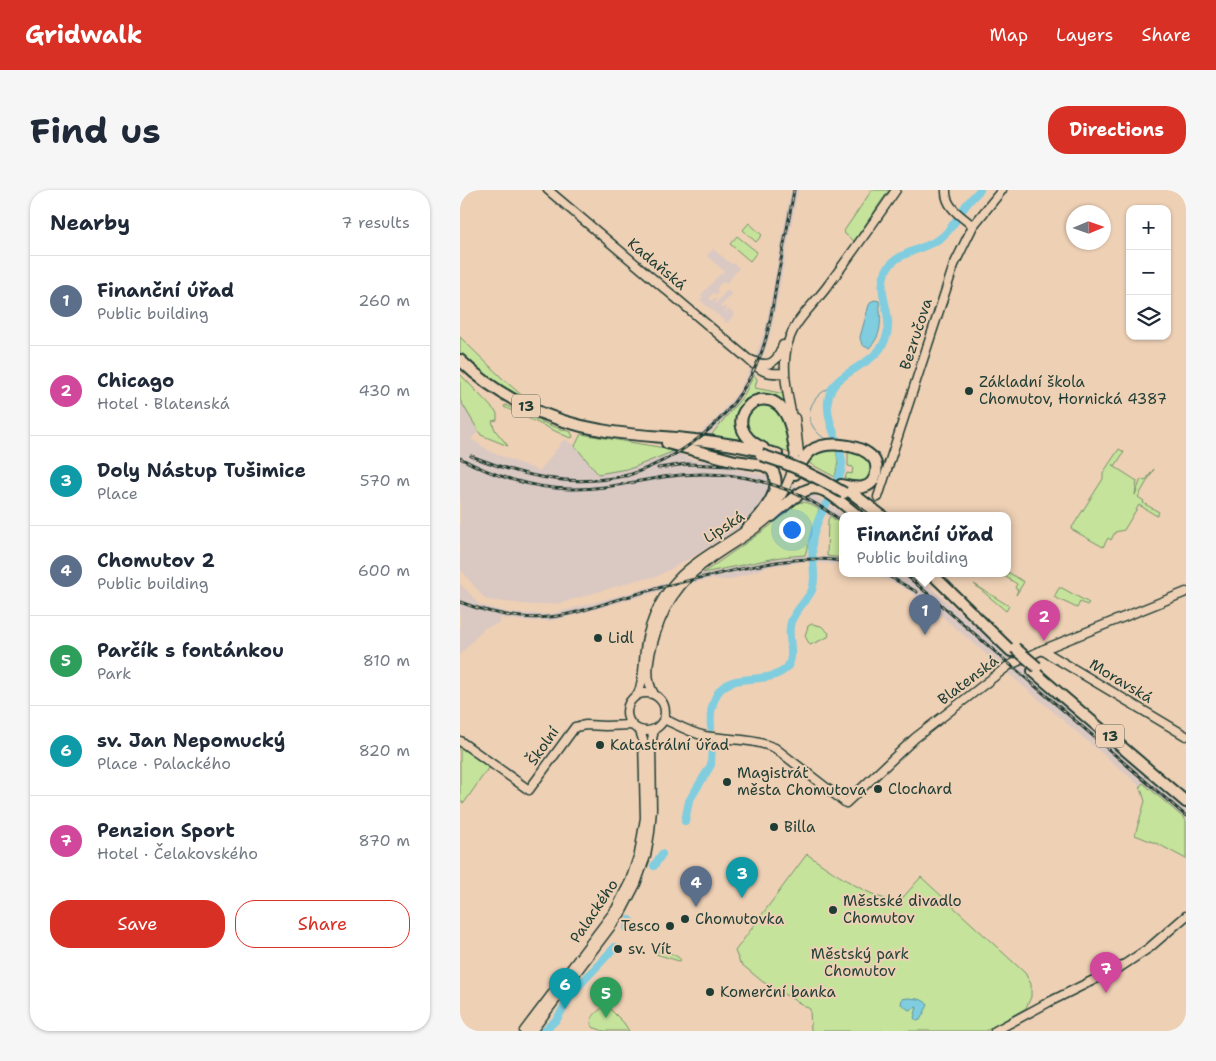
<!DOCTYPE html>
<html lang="en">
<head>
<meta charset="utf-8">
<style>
  :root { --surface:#fff; --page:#f6f6f7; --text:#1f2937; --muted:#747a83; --line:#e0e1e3; --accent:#d93025 }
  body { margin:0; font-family:"Shantell Sans",sans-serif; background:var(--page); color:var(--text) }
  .controls { position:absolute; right:15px; top:15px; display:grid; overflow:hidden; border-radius:10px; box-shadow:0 1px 4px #0004 }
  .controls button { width:45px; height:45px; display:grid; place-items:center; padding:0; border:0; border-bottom:1px solid var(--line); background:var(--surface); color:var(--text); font:25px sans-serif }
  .compass { position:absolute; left:606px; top:15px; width:45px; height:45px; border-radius:50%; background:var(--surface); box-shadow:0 1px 4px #0004; rotate:88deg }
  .you { position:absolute; left:331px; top:339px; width:18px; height:18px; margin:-12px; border:4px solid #fff; border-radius:50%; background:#1a73e8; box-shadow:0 0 0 8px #1a73e833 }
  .badge { display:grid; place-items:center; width:32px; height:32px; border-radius:50%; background:var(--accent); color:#fff; font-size:16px; font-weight:700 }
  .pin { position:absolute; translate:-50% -41px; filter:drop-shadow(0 1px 2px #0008) }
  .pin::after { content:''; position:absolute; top:26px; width:18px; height:15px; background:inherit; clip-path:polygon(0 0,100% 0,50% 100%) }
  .popup { position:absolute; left:379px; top:322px; width:172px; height:65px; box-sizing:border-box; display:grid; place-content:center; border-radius:10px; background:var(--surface); filter:drop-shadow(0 1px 4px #0005); font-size:16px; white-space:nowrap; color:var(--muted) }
  .popup b { font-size:19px; color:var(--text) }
  .popup::after { content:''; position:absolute; left:50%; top:100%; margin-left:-10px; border:10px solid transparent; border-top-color:var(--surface) }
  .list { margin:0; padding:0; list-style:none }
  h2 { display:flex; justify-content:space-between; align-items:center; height:65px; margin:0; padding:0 20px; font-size:21px }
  h2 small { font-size:16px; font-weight:400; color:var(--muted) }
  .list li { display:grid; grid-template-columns:32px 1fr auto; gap:15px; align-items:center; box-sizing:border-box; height:90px; padding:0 20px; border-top:1px solid var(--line) }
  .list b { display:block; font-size:19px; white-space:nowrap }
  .list p { margin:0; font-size:16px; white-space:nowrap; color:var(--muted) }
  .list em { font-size:16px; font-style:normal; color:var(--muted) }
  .actions { display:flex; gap:10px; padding:15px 20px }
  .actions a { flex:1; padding:11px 0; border:1px solid var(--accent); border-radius:20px; text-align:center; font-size:18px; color:var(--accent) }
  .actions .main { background:var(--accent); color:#fff }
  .icon { flex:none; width:28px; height:28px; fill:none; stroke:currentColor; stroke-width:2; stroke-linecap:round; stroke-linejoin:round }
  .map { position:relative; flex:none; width:726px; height:841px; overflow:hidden; border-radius:20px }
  header { display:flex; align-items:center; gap:30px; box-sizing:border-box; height:70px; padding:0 25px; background:var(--accent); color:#fff }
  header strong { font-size:24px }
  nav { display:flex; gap:28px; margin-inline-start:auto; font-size:18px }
  .intro { display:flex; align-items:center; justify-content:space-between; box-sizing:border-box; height:120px; padding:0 30px }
  h1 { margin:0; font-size:35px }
  .button { padding:12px 22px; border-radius:20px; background:var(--accent); color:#fff; font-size:18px; font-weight:700 }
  main { display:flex; gap:30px; padding:0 30px }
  aside { flex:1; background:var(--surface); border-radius:20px; box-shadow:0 1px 4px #0004 }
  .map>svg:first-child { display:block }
  .built { fill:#dac8c3 }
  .green { fill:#c5e39b; stroke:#729068 }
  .water { fill:#80cddf; stroke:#59939b }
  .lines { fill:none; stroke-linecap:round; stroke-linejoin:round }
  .stream { stroke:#59939b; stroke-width:1 }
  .river { stroke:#80cddf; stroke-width:8 }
  .secondary-casing { stroke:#1f3d34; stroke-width:11 }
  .highway-casing { stroke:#1f3d34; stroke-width:14 }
  .secondary { stroke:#eed0b5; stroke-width:8 }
  .highway { stroke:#eed0b5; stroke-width:10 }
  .rail-casing { stroke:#1f3d34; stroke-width:3 }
  .rail { stroke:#eed0b5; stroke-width:1; stroke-dasharray:4; stroke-linecap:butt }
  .highway-bridge-casing { stroke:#1f3d34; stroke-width:14; stroke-linecap:butt }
  .highway-bridge { stroke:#eed0b5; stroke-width:10 }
  .poi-dot { fill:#1f3d34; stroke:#eed0b5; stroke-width:2 }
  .labels { text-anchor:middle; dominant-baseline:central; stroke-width:4; stroke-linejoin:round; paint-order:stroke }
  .shield { fill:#eed0b5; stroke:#5d695b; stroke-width:1 }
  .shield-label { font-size:14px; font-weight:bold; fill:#1f3d34 }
  .street-label { font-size:15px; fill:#1f3d34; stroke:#eed0b5 }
  .poi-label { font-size:15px; fill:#1f3d34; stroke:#eed0b5; text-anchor:start }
  .park-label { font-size:15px; fill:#274539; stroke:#eed0b5 }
</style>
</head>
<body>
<header>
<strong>Gridwalk</strong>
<nav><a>Map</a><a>Layers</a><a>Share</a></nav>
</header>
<div class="intro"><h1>Find us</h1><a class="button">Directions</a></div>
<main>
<aside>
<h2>Nearby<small>7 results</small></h2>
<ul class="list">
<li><span class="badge" style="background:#5c6f8a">1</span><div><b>Finanční úřad</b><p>Public building</p></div><em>260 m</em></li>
<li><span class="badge" style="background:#d1479c">2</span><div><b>Chicago</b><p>Hotel · Blatenská</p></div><em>430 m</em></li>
<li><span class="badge" style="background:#0f9aa8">3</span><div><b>Doly Nástup Tušimice</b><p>Place</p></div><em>570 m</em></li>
<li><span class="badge" style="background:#5c6f8a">4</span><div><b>Chomutov 2</b><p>Public building</p></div><em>600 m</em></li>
<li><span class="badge" style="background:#2e9e5b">5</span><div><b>Parčík s fontánkou</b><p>Park</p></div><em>810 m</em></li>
<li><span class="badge" style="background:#0f9aa8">6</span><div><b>sv. Jan Nepomucký</b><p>Place · Palackého</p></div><em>820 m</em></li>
<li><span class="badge" style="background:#d1479c">7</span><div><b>Penzion Sport</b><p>Hotel · Čelakovského</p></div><em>870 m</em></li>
</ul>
<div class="actions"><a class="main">Save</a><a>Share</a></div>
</aside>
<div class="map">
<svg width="726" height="841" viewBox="0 0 726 841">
  <rect width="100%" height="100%" fill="#eed0b5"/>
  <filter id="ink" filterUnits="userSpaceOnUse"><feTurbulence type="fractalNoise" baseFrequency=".02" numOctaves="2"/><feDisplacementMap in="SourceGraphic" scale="10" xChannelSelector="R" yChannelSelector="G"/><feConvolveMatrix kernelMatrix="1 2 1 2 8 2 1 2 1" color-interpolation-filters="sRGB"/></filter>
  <g filter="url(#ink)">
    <!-- built -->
    <path class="built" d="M 331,0 L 338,0 L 312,137 L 304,164 L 292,190 L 273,219 L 251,243 L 221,265 L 234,270 L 275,273 L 276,279 L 305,285 L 327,292 L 364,311 L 387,326 L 382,326 L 382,335 L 345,312 L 312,298 L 291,330 L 234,366 L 196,387 L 180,389 L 101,413 L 74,415 L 26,410 L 0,379 L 0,210 L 19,241 L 11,249 L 33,263 L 80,281 L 104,249 L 115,256 L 138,284 L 172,278 L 217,260 L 235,247 L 256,229 L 278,202 L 293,174 L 306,136 Z
      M 253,59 L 271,74 L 273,73 L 279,78 L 266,94 L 262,92 L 256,99 L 259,102 L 256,105 L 253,103 L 249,108 L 252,111 L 254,108 L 257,110 L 255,113 L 256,114 L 265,102 L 268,101 L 272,104 L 260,117 L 262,119 L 264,116 L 267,119 L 264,121 L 266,122 L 269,119 L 275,124 L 267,133 L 240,110 L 243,107 L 241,105 L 260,84 L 261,85 L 264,81 L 247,66 Z
      M 345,365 L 382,368 L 382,375 L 345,372 L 311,376 L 269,390 L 252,389 L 217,396 L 112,426 L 89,431 L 63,431 L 40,428 L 40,433 L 24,438 L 0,465 L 0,393 L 20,415 L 50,423 L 88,424 L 110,419 L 215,390 L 310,369 Z
      M 414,384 L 432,384 L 448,391 L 440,384 L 455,384 L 726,617 L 726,630 L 683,593 L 680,596 L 464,411 L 441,396 Z"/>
    <!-- green -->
    <path class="green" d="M 412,0 L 429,0 L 394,51 L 385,44 L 384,41 Z
      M 289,33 L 302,45 L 296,52 L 283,40 Z
      M 277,46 L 297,62 L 290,71 L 270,54 Z
      M 0,147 L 43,189 L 73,215 C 46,201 23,186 0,166 Z
      M 0,184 L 37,223 L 37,230 L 32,231 L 35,240 L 48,256 L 21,245 L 0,210 Z
      M 294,185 L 297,189 L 295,198 L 325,204 L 328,222 L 322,216 L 289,210 C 274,226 275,235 285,253 L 258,250 L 252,244 L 284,205 Z
      M 310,214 C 327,233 331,237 330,263 L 307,256 L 286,242 L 286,222 L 297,215 Z
      M 45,215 L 89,235 L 111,242 L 113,247 L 110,248 L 44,217 Z
      M 121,244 L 217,260 L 172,278 L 138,284 L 115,256 Z
      M 367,259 L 376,260 L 378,272 L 375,287 L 347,272 C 351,264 358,261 367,259 Z
      M 659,259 L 664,262 L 655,276 L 653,274 L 652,275 L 677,291 L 675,305 L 681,289 L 685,291 L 694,279 L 678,307 L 684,311 L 683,313 L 699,322 L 697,326 L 679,315 L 664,340 L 655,342 L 651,350 L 648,348 L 643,357 L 611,339 L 643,289 L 643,283 Z
      M 388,260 C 394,262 401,263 406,267 C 415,275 414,294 400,294 C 395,295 389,292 384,291 L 387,283 L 392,284 L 393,277 L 388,276 Z
      M 345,312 L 359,319 L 345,365 L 321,367 L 243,383 L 310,336 L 335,313 Z
      M 370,326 L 382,335 L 382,368 L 367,366 L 368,330 Z
      M 548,382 L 564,392 L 556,405 L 558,400 L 555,398 L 557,394 L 541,384 L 548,384 Z
      M 514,394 L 549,416 L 546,421 Z
      M 599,398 L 602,398 L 629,413 L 627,415 L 620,412 L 617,418 L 594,407 Z
      M 352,434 L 361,436 L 369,443 L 368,447 L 350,455 L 345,446 L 348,436 Z
      M 0,556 L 29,577 L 4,613 L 0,611 Z
      M 683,593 L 726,630 L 726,669 L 700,655 L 675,645 L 685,611 L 680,596 Z
      M 347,664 C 367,679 415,711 439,712 L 461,687 L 565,783 L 571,794 L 571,807 L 566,818 L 526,841 L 351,841 L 350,819 L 303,792 L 280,773 L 275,761 Z
      M 198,761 C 205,760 217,765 221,770 L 219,771 L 196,764 Z
      M 146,815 L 164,833 L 169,841 L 144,841 L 132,837 C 128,826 139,821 146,815 Z"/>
    <!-- water -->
    <path class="water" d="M 415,110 L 419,111 C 421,129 423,145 409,158 C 402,156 401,154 400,147 L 409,115 L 412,111 Z
      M 448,808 C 456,809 463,808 468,815 L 460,830 L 457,831 L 454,828 L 457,817 L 449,820 L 441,814 L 442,809 Z"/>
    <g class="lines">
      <!-- stream -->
      <path class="stream" d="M 368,251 C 351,240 342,225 357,207 C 361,202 368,199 373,195"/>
      <!-- river -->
      <path class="river" d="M 251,537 C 250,524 251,516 257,504 C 269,484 296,492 315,485 C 320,483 325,481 328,476 C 336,463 326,446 331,432 C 335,420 347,411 352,400 C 358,384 349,364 353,347 C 355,339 358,330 362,322 C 368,309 382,288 382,274 C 382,254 366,235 368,211 C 371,182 409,178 422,156 C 438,130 417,109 424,86 C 431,61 465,61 482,47 C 493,38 499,24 507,14 C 511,9 516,4 520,0
        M 225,631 L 229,611 L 251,575 L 252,551
        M 194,676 L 202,664
        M 167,738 L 170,730
        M 84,841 L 97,829 L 113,802 L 155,757"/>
      <!-- secondary casing -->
      <g class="secondary-casing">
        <path id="secondary" d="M 88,0 L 282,164 C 299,178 301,185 325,183
          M 486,0 C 485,17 501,26 513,36
          M 291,170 C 309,179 317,173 323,155
          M 335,228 L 339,263
          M 333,233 C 329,209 322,185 326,161 C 331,131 353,117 369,94 C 392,63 414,32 436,0
          M 418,307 L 494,75 L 513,36 L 542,0
          M 304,326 C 323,309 335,284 335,257
          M 582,460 L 726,546
          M167 522a19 19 0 1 1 38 0a19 19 0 1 1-38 0Z
          M 178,504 C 186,486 182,463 188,444 C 205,382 242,371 289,338
          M 194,504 C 186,492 188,473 191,460 C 201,418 218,391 253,367 C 273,353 294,342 312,325
          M 204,529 C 217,535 231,543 245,546 C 269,550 292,548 315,558 L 386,613 L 455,548 L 548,476 L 582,460 L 726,402
          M 0,551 L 69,600 L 115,537 L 126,535 L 145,536 L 171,535
          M 64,841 L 156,719 L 170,691 L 179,664 L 185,628 L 183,550 L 180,541
          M 72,841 L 161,723 L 176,694 L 186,666 L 190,642 L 192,619 L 191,554 L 194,540
          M 535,841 L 589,812 L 662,776 L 689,758 L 726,726"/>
      </g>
      <!-- highway casing -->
      <g class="highway-casing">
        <path id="highway" d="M 0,170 C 38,207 88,231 141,240 C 172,246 204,246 235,250 C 263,252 290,258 317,264
          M 207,253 L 275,271 L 303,275 L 312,280 C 325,300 300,327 286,340
          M 303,258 C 253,235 302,186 325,223 C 332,234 333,249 335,261
          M 335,284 C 340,276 343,267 351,261 C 366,250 401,254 413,268 C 417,273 417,278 416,283 C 412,302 395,298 381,295
          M 384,297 L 422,326
          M 312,326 C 356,288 354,290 398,326
          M 472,384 L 551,461
          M 573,481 L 726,612"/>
      </g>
      <!-- secondary -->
      <use href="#secondary" class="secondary"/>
      <!-- highway -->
      <use href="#highway" class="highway"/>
      <!-- rail casing -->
      <g class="rail-casing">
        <path id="rail" d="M 11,266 C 65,287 114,299 172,284
          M 0,268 C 33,286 72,298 109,299 C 141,300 172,292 203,287 C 271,277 327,291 382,331
          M 198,278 L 227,274 L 271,276
          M 166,286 C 229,265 278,225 302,161 C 310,139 313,114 317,90 C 323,60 329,30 334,0
          M 425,384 L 457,402
          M 445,384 L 726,626
          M 0,412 C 29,423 58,430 89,427 C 114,425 139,415 163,408 C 196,398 229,390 262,383 C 303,374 341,365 382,371"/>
      </g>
      <!-- rail -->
      <use href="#rail" class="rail"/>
      <!-- highway-bridge casing -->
      <g class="highway-bridge-casing">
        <path id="highway-bridge" d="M 301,265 C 331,274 358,287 384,303
          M 555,458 L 577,477"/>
      </g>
      <!-- highway-bridge -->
      <use href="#highway-bridge" class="highway-bridge"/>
    </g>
  </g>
  <!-- markers -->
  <g class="poi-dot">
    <circle cx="509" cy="201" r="5"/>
    <circle cx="138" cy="448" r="5"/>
    <circle cx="140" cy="555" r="5"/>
    <circle cx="267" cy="592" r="5"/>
    <circle cx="418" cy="599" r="5"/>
    <circle cx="314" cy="637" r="5"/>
    <circle cx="373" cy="720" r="5"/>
    <circle cx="225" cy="729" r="5"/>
    <circle cx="210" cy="736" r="5"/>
    <circle cx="158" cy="759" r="5"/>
    <circle cx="250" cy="802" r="5"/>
  </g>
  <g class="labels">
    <!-- shield labels -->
    <g class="shield">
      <rect x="52" y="204.5" width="28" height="23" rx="4"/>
      <rect x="636" y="534.5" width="28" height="23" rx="4"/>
    </g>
    <g class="shield-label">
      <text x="66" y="216">13</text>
      <text x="650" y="546">13</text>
    </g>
    <!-- street labels -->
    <g class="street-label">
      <text transform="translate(197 74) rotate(40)">Kadaňská</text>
      <text transform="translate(456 144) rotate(-72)">Bezručova</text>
      <text transform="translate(264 337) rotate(-33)">Lipská</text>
      <text transform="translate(508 490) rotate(-37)">Blatenská</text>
      <text transform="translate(661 491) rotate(31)">Moravská</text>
      <text transform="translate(83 556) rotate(-55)">Školní</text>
      <text transform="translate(134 721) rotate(-56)">Palackého</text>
    </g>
    <!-- poi labels -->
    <g class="poi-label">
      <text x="519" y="192">Základní škola<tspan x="519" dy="17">Chomutov, Hornická 4387</tspan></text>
      <text x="148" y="448">Lidl</text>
      <text x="150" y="555">Katastrální úřad</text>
      <text x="277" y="583">Magistrát<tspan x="277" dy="17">města Chomutova</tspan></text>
      <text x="428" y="599">Clochard</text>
      <text x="324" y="637">Billa</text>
      <text x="383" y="711">Městské divadlo<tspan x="383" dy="17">Chomutov</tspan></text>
      <text x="235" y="729">Chomutovka</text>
      <text x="200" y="736" text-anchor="end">Tesco</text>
      <text x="168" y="759">sv. Vít</text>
      <text x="260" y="802">Komerční banka</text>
    </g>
    <!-- park labels -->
    <g class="park-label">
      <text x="400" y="764">Městský park<tspan x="400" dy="17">Chomutov</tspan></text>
    </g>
  </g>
</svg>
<div class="controls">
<button>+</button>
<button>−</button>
<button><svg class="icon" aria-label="layers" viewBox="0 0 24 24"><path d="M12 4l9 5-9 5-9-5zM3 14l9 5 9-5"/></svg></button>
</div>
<svg class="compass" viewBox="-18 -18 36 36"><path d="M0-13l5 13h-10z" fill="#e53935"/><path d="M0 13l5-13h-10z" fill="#747a83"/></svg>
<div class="you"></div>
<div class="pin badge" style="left:465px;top:445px;background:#5c6f8a">1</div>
<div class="popup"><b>Finanční úřad</b>Public building</div>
<div class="pin badge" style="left:584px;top:451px;background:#d1479c">2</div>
<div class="pin badge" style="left:282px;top:708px;background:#0f9aa8">3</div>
<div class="pin badge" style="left:236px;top:717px;background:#5c6f8a">4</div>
<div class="pin badge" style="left:146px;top:828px;background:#2e9e5b">5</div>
<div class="pin badge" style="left:105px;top:819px;background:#0f9aa8">6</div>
<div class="pin badge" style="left:646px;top:803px;background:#d1479c">7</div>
</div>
</main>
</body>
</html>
